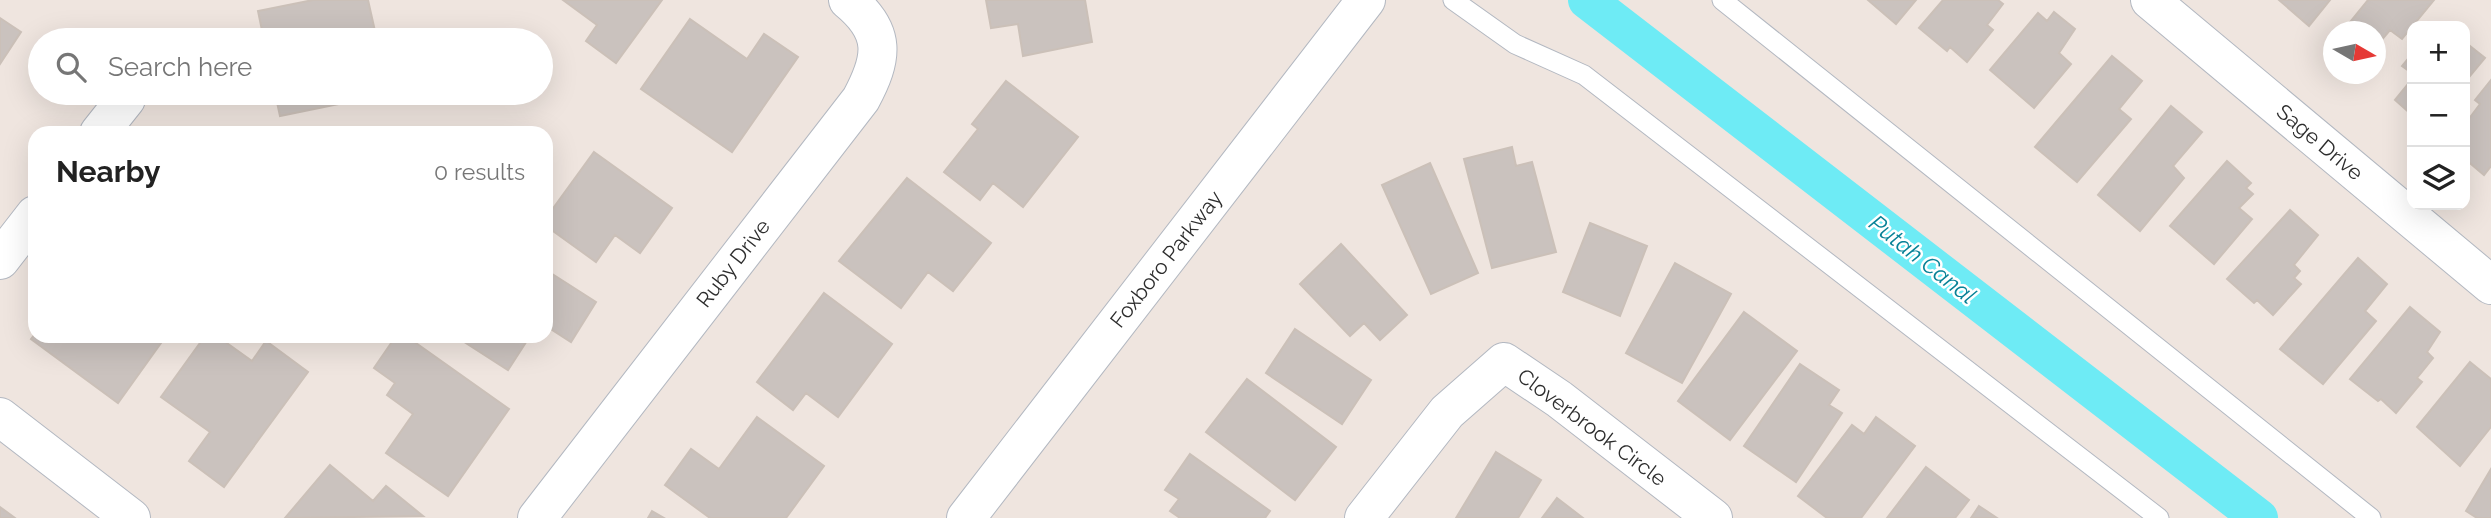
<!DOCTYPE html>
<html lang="en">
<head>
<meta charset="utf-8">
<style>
  :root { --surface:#fff; --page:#f2f2f2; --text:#222; --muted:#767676; --line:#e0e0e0 }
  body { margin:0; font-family:Raleway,sans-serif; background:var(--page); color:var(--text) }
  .controls { position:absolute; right:21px; top:21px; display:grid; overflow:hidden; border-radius:14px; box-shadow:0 7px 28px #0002 }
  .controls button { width:63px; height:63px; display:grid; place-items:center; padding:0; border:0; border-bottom:2px solid var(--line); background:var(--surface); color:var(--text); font:35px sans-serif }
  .compass { position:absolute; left:2323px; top:21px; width:63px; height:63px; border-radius:50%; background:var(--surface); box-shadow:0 7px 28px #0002; rotate:99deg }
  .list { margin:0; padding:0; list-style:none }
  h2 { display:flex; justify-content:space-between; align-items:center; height:91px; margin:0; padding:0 28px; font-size:30px }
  h2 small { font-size:23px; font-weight:400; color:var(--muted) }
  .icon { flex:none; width:38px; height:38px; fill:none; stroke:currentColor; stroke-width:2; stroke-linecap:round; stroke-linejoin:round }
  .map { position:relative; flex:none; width:2491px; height:518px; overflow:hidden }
  .search { position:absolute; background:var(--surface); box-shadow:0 7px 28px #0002; left:28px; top:28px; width:525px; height:77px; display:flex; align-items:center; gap:18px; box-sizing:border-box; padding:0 24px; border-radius:38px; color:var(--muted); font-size:26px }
  .panel { position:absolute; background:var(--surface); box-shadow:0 7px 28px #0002; left:28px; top:126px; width:525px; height:217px; border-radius:21px }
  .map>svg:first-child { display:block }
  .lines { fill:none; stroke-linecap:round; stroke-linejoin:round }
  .canal { stroke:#6eebf5; stroke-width:38 }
  .building { fill:#cac2be; stroke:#cbc0b8; stroke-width:2 }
  .service-casing { stroke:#b3b8c1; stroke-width:21 }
  .minor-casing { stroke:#b3b8c1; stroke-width:40 }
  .secondary-casing { stroke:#b3b8c1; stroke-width:40 }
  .service { stroke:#fff; stroke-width:19 }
  .minor { stroke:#fff; stroke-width:38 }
  .secondary { stroke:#fff; stroke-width:38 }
  .labels { text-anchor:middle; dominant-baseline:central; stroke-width:5; stroke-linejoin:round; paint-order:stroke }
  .street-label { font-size:21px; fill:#2d2d2d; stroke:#fff }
  .water-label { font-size:23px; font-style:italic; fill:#088297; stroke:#fff }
</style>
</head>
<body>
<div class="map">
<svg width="2491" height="518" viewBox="0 0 2491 518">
  <rect width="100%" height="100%" fill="#efe5df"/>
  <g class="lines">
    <!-- canal -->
    <path class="canal" d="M 1587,0 L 2259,518"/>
  </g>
  <!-- building -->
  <path class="building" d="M 313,0 L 368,0 L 377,40 L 264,40 L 258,11 Z
    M 563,0 L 662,0 L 616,63 L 586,41 L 597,25 Z
    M 986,0 L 1085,0 L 1092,42 L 1023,56 L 1018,24 L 991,28 Z
    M 1868,0 L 1916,0 L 1896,24 Z
    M 1943,0 L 1998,0 L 2003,4 L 1987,25 L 1993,30 L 1967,62 L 1950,47 L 1947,51 L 1919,28 Z
    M 2279,0 L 2330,0 L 2309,26 Z
    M 2368,0 L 2434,0 L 2402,39 L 2390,30 L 2379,43 L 2383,47 L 2376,57 L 2376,32 L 2342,32 Z
    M 2054,12 L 2075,29 L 2059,53 L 2071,64 L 2034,108 L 1990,70 L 2038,13 L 2047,21 Z
    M 0,18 L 21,32 L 0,64 Z
    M 690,19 L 747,59 L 764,34 L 798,57 L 732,152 L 641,89 Z
    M 2465,42 L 2485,58 L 2465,82 Z
    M 2412,54 L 2412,73 L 2402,66 Z
    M 2112,56 L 2142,81 L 2119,109 L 2131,119 L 2077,182 L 2035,147 Z
    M 2412,79 L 2412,115 L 2395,100 Z
    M 2491,80 L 2491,166 L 2484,175 L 2465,159 L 2465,135 L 2469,131 L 2465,128 L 2465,124 L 2480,104 L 2475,100 Z
    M 1006,81 L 1078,137 L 1023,207 L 993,183 L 980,200 L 944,172 L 978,129 L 972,124 Z
    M 275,93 L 387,93 L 388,94 L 280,116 Z
    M 2171,106 L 2202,132 L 2173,166 L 2184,178 L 2140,231 L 2098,195 Z
    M 1512,147 L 1516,166 L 1532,162 L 1556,252 L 1492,268 L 1464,159 Z
    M 594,152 L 672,208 L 640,253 L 615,235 L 596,262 L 546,226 L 546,218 Z
    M 2227,161 L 2251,183 L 2246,188 L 2253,194 L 2239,208 L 2252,219 L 2214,264 L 2170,226 Z
    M 1430,163 L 1478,273 L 1431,294 L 1382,185 Z
    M 907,178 L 991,243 L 953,291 L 928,272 L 901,308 L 839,261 Z
    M 2290,210 L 2318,235 L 2294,265 L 2300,271 L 2294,278 L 2301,284 L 2273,315 L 2257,300 L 2254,303 L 2227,279 Z
    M 1590,223 L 1647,246 L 1620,316 L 1563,292 Z
    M 1341,244 L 1407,315 L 1380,340 L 1364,323 L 1350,336 L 1300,284 Z
    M 2358,258 L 2387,284 L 2365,311 L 2376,321 L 2323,384 L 2280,349 Z
    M 1675,263 L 1731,294 L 1682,383 L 1626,353 Z
    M 546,270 L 596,302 L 571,342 L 546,326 Z
    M 824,293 L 892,344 L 838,417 L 806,393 L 793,410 L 757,382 Z
    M 2410,307 L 2440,332 L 2427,352 L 2433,358 L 2417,378 L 2422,382 L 2396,413 L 2381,399 L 2378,401 L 2350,379 Z
    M 1744,312 L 1797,351 L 1730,440 L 1678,401 Z
    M 1295,329 L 1371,380 L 1342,424 L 1266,373 Z
    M 35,334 L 35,336 L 166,336 L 118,403 L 31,339 Z
    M 205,336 L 217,336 L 252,361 L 266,341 L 308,372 L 224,487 L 189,461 L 210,432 L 161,397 Z
    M 396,336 L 406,336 L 509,409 L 448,496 L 386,453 L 413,414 L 387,395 L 395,383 L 374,368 Z
    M 455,336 L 530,336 L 508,370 Z
    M 2470,362 L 2491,379 L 2491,427 L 2460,466 L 2417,427 Z
    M 1800,364 L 1839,390 L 1829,405 L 1842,413 L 1796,482 L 1744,446 Z
    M 1247,379 L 1336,447 L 1295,500 L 1206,432 Z
    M 757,417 L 824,466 L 786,518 L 710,518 L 665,485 L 691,449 L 719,469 Z
    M 1876,417 L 1915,446 L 1861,518 L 1827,518 L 1798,496 L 1852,425 L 1864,434 Z
    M 1496,452 L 1541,480 L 1518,518 L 1456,518 Z
    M 1190,454 L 1270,511 L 1265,518 L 1180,518 L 1170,511 L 1179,499 L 1165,490 Z
    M 330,465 L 373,501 L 386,486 L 423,516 L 285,518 Z
    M 1926,467 L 1969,500 L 1955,518 L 1887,518 Z
    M 2491,469 L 2491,518 L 2477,518 L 2466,511 Z
    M 1557,498 L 1583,518 L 1542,518 Z
    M 1979,506 L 1997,518 L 1971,518 Z
    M 0,507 L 15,518 L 0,518 Z
    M 652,511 L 664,518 L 648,518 Z"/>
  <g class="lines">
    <!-- service casing -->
    <g class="service-casing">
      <path id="service" d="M 1453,0 L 1515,44 L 1584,75 L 2159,518
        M 1722,0 L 2371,518"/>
    </g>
    <!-- minor casing -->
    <g class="minor-casing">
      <path id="minor" d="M 2150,0 L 2491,285
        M 99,133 L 126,99
        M 0,260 L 35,215
        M 0,417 L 131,518
        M 537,518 L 861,99 C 883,58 887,32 848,0
        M 1364,518 L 1447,412 L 1504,362 L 1559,399 L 1713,518"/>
    </g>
    <!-- secondary casing -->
    <g class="secondary-casing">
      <path id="secondary" d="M 966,518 L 1366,0"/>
    </g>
    <!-- service -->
    <use href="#service" class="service"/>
    <!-- minor -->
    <use href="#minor" class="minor"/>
    <!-- secondary -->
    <use href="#secondary" class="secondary"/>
  </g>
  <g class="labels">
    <!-- street labels -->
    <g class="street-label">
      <text transform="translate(2320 142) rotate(40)">Sage Drive</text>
      <text transform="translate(1166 259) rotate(-52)">Foxboro Parkway</text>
      <text transform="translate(733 263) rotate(-52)">Ruby Drive</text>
      <text transform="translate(1592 427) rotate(37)">Cloverbrook Circle</text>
    </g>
    <!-- water labels -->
    <g class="water-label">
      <text transform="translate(1923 259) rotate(38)">Putah Canal</text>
    </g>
  </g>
</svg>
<div class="controls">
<button>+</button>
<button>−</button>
<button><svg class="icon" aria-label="layers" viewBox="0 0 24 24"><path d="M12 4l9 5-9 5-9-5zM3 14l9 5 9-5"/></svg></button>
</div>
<svg class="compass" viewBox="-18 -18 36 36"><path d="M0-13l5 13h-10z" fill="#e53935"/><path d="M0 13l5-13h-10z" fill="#767676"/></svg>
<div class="search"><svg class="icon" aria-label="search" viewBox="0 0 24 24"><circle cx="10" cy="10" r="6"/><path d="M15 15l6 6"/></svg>Search here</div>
<section class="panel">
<h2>Nearby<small>0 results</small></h2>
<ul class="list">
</ul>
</section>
</div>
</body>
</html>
